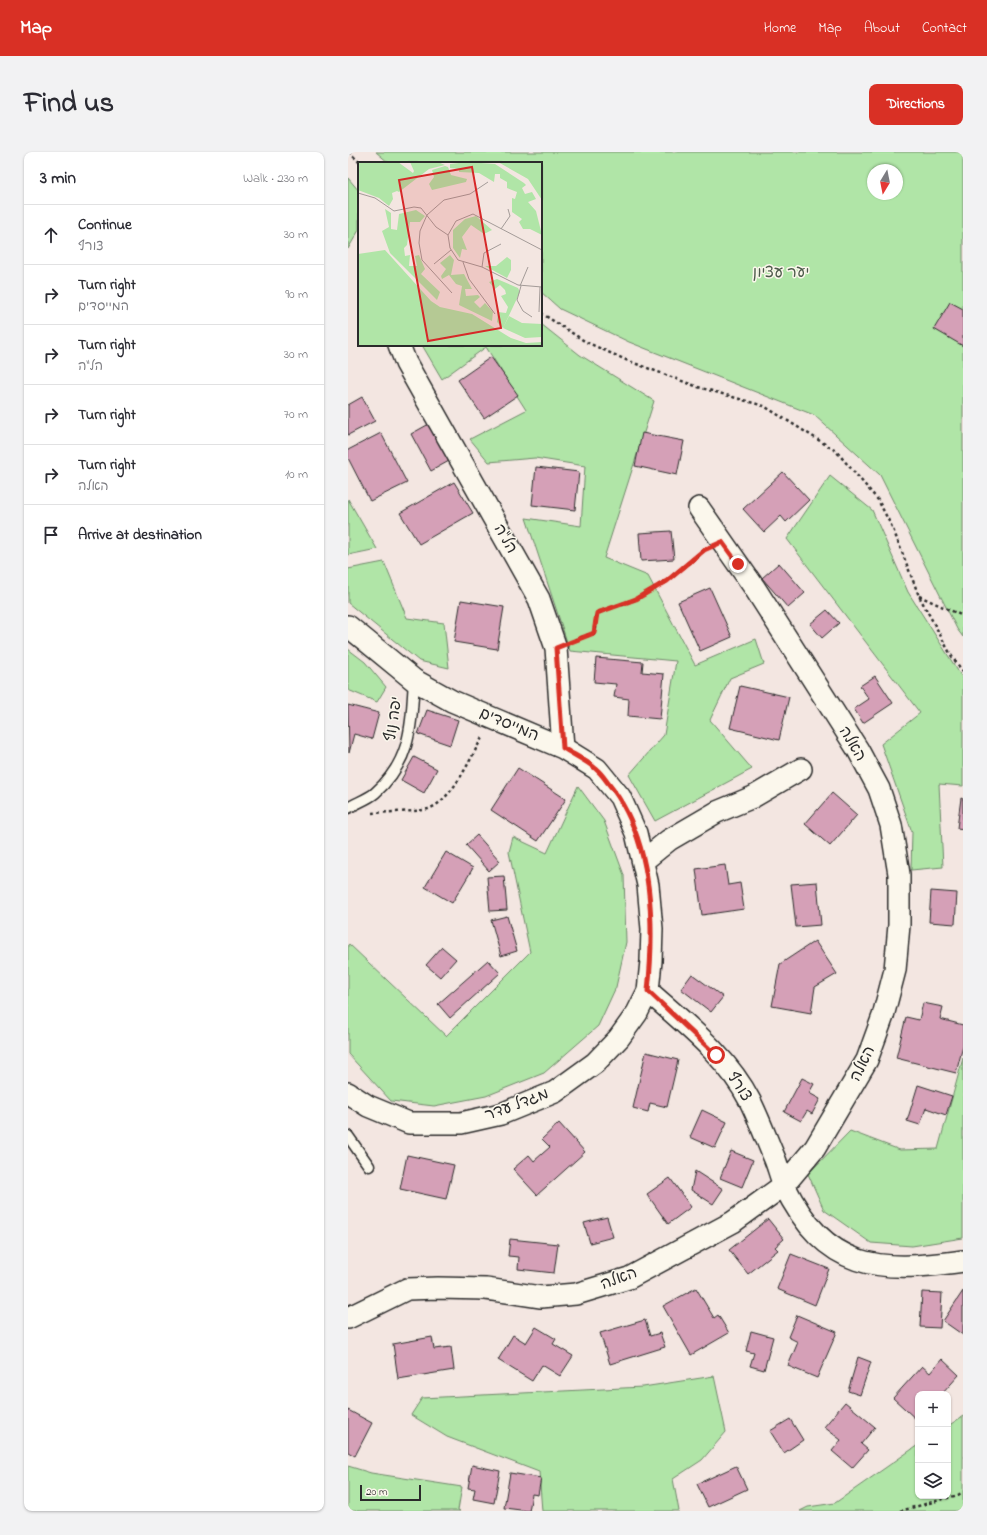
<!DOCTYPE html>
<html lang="en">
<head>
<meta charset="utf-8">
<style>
  :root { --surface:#fff; --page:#f2f2f3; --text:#2b2b33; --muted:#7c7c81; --line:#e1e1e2; --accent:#d93025 }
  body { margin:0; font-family:"Indie Flower","Playpen Sans Hebrew",sans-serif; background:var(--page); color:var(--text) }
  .controls { position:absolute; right:12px; bottom:12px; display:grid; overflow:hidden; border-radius:8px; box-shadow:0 1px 3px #0004 }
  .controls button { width:36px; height:36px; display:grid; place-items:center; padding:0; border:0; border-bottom:1px solid var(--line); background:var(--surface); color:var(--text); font:20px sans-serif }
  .compass { position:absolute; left:519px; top:12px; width:36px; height:36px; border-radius:50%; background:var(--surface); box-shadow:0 1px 3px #0004; rotate:190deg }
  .scale { position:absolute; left:12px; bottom:10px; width:61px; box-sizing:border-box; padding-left:4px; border:2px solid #2b2b2b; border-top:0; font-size:11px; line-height:14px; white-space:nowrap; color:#2b2b2b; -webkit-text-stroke:3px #fbf7ec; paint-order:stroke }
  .stop { position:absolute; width:12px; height:12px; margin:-9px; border:3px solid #d93025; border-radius:50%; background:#fff }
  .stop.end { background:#d93025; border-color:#fff; box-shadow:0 1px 4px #0008 }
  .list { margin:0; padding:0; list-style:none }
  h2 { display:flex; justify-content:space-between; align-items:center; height:52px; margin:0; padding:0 16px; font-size:17px }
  h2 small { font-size:13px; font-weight:400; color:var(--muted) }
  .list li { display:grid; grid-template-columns:26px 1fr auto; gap:12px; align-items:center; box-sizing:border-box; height:60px; padding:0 16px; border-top:1px solid var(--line) }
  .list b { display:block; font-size:15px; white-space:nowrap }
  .list p { margin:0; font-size:13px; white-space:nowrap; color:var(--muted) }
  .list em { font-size:13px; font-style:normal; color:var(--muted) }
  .icon { flex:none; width:22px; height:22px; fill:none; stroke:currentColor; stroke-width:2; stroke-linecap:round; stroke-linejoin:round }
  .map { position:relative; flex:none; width:615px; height:1359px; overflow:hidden; border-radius:8px }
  header { display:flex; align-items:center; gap:24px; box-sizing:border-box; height:56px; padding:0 20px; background:var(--accent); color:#fff }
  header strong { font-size:19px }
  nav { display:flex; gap:22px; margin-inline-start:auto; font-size:14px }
  .intro { display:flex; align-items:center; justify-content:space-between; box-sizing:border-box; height:96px; padding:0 24px }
  h1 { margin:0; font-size:28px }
  .button { padding:10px 18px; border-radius:8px; background:var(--accent); color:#fff; font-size:14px; font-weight:700 }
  main { display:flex; gap:24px; padding:0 24px }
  aside { flex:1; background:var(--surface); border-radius:8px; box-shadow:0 1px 3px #0004 }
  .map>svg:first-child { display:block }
  .green { fill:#b0e5a7; stroke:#6e8869; fill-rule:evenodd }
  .building { fill:#d5a0b7; stroke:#2b2b2b }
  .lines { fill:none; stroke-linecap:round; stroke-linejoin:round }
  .lane-casing { stroke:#2b2b2b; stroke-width:13 }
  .street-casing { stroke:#2b2b2b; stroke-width:24 }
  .path { stroke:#2b2b2b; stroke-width:2.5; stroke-dasharray:3 3; stroke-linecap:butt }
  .lane { stroke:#fbf7ec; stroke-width:10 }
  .street { stroke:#fbf7ec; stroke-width:21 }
  .route { stroke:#d93025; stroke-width:5 }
  .labels { text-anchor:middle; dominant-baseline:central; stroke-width:3; stroke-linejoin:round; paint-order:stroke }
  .park-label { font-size:16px; fill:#4c5a4a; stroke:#fbf7ec }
  .street-label { font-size:16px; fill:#2b2b2b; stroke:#fbf7ec }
  .inset-road { fill:none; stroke:#a39b98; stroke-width:1 }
  .view { fill:#d62828; fill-opacity:0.15; stroke:#d62828; stroke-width:2 }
  .inset-edge { fill:none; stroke:#2b2b2b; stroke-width:2 }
</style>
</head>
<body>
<header>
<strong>Map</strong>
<nav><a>Home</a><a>Map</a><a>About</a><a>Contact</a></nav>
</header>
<div class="intro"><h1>Find us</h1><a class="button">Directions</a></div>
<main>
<aside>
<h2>3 min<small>Walk · 230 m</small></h2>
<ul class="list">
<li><svg class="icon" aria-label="ahead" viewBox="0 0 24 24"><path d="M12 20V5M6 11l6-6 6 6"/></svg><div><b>Continue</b><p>צורף</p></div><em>30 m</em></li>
<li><svg class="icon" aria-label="right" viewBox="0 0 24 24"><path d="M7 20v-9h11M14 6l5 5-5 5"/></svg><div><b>Turn right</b><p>המייסדים</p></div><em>90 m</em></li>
<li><svg class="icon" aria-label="right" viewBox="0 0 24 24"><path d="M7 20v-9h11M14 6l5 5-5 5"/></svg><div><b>Turn right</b><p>הל&quot;ה</p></div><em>30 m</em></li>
<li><svg class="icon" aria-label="right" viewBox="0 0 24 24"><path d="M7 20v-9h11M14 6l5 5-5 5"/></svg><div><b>Turn right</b></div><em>70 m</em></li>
<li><svg class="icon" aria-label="right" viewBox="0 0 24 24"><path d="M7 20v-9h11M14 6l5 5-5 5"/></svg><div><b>Turn right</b><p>האלה</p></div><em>10 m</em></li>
<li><svg class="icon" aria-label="arrive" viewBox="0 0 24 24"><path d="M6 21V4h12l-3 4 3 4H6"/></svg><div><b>Arrive at destination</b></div></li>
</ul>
</aside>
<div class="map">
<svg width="615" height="1359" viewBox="0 0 615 1359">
  <rect width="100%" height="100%" fill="#f3e6e1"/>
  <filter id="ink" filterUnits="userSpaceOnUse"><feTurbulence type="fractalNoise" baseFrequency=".025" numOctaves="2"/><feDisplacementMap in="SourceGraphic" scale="8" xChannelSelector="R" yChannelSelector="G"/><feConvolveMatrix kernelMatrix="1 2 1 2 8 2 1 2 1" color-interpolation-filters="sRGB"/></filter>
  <g filter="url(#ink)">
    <!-- green -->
    <path class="green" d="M 28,0 L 615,0 L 615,485 L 609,477 L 532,323 L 466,263 L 281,190 L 212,157 L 193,140 L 193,11 L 41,11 ZM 525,18 L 549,18 L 549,42 L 525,42 Z
      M 0,26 L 11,39 L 11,78 L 0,97 Z
      M 193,172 L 232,203 L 306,249 L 256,406 L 300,424 L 347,513 L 408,487 L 416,512 L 382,526 L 362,568 L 404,617 L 307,669 L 281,623 L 316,583 L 328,509 L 222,499 L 178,366 L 233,374 L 237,314 L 187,306 L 141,310 L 122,287 L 178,258 L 138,195 L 94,227 L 74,193 L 193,193 Z
      M 482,324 L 524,358 L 560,440 L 615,527 L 615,634 L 591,632 L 595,715 L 563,718 L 564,680 L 533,592 L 572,561 L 439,387 Z
      M 0,347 L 29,397 L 0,403 Z
      M 36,410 L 59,466 L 96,471 L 101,516 L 71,509 L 0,451 L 0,417 Z
      M 0,497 L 17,510 L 38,535 L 29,550 L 0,538 Z
      M 230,634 L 256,669 L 276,723 L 278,790 L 268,835 L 250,874 L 196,921 L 138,944 L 86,954 L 43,949 L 0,902 L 0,793 L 1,792 L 98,884 L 182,800 L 161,700 L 165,685 L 199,701 Z
      M 615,906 L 615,1086 L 564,1094 L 523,1091 L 476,1058 L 460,1022 L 502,979 L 552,998 L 590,997 Z
      M 366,1224 L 378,1280 L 354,1308 L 325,1327 L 331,1359 L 194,1359 L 191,1320 L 99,1285 L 63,1263 L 74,1246 L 295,1235 Z
      M 615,1264 L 615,1359 L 452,1359 L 460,1355 L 487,1351 L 570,1293 L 570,1344 L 600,1344 L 600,1274 Z
      M 0,1314 L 23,1321 L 114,1335 L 110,1358 L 112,1359 L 0,1359 Z"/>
    <!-- building -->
    <path class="building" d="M 602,150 L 615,157 L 615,194 L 586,177 Z
      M 143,205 L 170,243 L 136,266 L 110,228 Z
      M 14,245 L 27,269 L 0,283 L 0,253 Z
      M 81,272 L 101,309 L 83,319 L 63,282 Z
      M 33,281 L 59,331 L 22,349 L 0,306 L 0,298 Z
      M 294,281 L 336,289 L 329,323 L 287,314 Z
      M 188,315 L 231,320 L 227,358 L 184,353 Z
      M 435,320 L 461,348 L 438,370 L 433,364 L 416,380 L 395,357 Z
      M 106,330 L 125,361 L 71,392 L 52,361 Z
      M 323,379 L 326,407 L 293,409 L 291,381 Z
      M 431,411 L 457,441 L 440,456 L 414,426 Z
      M 362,436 L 384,485 L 352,499 L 330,450 Z
      M 113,448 L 156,455 L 149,497 L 106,490 Z
      M 479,458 L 491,471 L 474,486 L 462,472 Z
      M 248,506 L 295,510 L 294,520 L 316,522 L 312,567 L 280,564 L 281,547 L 266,545 L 268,532 L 246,530 Z
      M 527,524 L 545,551 L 515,571 L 506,557 L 521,547 L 512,534 Z
      M 392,534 L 441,545 L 431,588 L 382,576 Z
      M 0,553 L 31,561 L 24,587 L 6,582 L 1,601 Z
      M 79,558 L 110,568 L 102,593 L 70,582 Z
      M 66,605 L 89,617 L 76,641 L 53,628 Z
      M 170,616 L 218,647 L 190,689 L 143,658 Z
      M 484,641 L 509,663 L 482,694 L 457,672 Z
      M 613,646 L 615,647 L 615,677 L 609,676 Z
      M 129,683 L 152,709 L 141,719 L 118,693 Z
      M 98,700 L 125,716 L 104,751 L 77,735 Z
      M 377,713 L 380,733 L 392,731 L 396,757 L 354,763 L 348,717 Z
      M 156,724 L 159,758 L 142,759 L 139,725 Z
      M 469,730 L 473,773 L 448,775 L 443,732 Z
      M 583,739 L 609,741 L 607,772 L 581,770 Z
      M 159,764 L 169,799 L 153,804 L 143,768 Z
      M 467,789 L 489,822 L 467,835 L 463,861 L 424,854 L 432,812 Z
      M 94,795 L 108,807 L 92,825 L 78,813 Z
      M 140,808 L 152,821 L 102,866 L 90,852 Z
      M 344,822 L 375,845 L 363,860 L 333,837 Z
      M 575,851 L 595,855 L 592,867 L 615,873 L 615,894 L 608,921 L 548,906 L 558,865 L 571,868 Z
      M 298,900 L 330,908 L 319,955 L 302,951 L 300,960 L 285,956 Z
      M 454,926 L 466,932 L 461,941 L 472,947 L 464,962 L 459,959 L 453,969 L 436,960 Z
      M 570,933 L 604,944 L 598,963 L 578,956 L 572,973 L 559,969 Z
      M 354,958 L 379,970 L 367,996 L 342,985 Z
      M 211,971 L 237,1000 L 189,1043 L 165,1017 L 181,1003 L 186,1009 L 202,995 L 194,987 Z
      M 383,999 L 405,1008 L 394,1035 L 372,1026 Z
      M 59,1003 L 106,1013 L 98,1047 L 52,1037 Z
      M 347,1019 L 375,1037 L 365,1052 L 343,1038 Z
      M 322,1026 L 343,1055 L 320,1072 L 299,1042 Z
      M 259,1065 L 265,1085 L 242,1091 L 236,1071 Z
      M 420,1067 L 436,1087 L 427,1095 L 430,1098 L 400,1122 L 381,1098 Z
      M 162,1087 L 210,1092 L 206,1121 L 170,1117 L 171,1105 L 160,1104 Z
      M 443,1102 L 481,1117 L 467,1153 L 429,1137 Z
      M 348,1136 L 366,1166 L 370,1163 L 381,1181 L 343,1203 L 315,1154 Z
      M 615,1139 L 615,1183 L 595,1169 Z
      M 574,1140 L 594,1141 L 592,1176 L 572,1175 Z
      M 449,1163 L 489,1180 L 469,1226 L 440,1214 L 450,1190 L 440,1185 Z
      M 297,1168 L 302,1184 L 312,1181 L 317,1195 L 262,1212 L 252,1181 Z
      M 188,1175 L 208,1187 L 205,1192 L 225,1204 L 212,1224 L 194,1213 L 184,1229 L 150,1208 L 165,1183 L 178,1191 Z
      M 403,1179 L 425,1185 L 416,1218 L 402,1214 L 406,1201 L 398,1199 Z
      M 84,1185 L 86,1197 L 103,1195 L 106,1218 L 50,1227 L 45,1192 Z
      M 510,1205 L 523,1210 L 512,1243 L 500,1239 Z
      M 594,1207 L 611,1223 L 594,1242 L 570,1242 L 570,1269 L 545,1246 L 574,1214 L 582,1221 Z
      M 497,1250 L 527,1275 L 513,1292 L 520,1298 L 504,1316 L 484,1299 L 493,1288 L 476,1275 Z
      M 0,1258 L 24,1271 L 7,1304 L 0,1300 Z
      M 442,1267 L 455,1288 L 436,1301 L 422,1279 Z
      M 124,1313 L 152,1319 L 146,1351 L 125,1347 L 127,1337 L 120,1336 Z
      M 388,1314 L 399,1337 L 360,1355 L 349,1332 Z
      M 162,1321 L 193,1326 L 190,1343 L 184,1342 L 181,1359 L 156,1356 Z"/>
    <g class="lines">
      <!-- lane casing -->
      <g class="lane-casing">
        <path id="lane" d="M 0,656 C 8,651 20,647 27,641 C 64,608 63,573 66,528
          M 0,984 L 21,1014"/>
      </g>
      <!-- street casing -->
      <g class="street-casing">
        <path id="street" d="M 51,193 L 58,211 L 191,447 L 208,496 L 215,596
          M 0,474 L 66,528 L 104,549 L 215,596 L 249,617 L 272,645 L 288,681 L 300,733 L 304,777 L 303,809 L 300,839 L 289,861 L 271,886 L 247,911 L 207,940 L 153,962 L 113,971 L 61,971 L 20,954 L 0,941
          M 295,709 L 321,688 L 369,660 L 405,645 L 453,617
          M 300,839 C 337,872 379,904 402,949 C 411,967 418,986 426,1005 C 430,1014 432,1024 436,1033 C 478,1119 530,1121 615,1109
          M 0,1166 L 59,1137 L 90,1136 L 138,1137 L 193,1145 L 228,1142 L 281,1126 L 385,1070 L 436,1033 L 467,996 L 519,908 L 535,864 L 547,818 L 551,773 L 551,722 L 543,673 L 531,637 L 510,598 L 406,435 L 351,356"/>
      </g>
      <!-- path -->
      <path class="path" d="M 1,0 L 12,11
        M 193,161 L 238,190 L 278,208 L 350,235 L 416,254 L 488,299 L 530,348 L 545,377 L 571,444 L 603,503 L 615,520
        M 571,444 L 615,464
        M 227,488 L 246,481 L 249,461 L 288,447 L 319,429 L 356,398
        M 24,661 C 38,660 69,660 80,657 C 105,648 123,605 135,584
        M 552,1359 L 610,1343 L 615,1340"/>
      <!-- lane -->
      <use href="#lane" class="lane"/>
      <!-- street -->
      <use href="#street" class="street"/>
    </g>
  </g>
  <g class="lines" filter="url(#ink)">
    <!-- route -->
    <path class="route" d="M 368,903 L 300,839 C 307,771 305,686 260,631 C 257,627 253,621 248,617 C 239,609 226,603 215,596 L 208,496 L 246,481 L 249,461 L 288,447 L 319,429 L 356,398 L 374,390 L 390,412"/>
  </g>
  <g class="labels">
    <!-- park labels -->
    <g class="park-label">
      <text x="433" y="121">יער עציון</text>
    </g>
    <!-- street labels -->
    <g class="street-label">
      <text transform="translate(157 387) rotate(61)">הל"ה</text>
      <text transform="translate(46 567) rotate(-81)">יפה נוף</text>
      <text transform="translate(161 573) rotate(23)">המייסדים</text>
      <text transform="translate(504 592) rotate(59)">האלה</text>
      <text transform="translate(515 912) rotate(-64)">האלה</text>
      <text transform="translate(391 935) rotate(57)">צורף</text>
      <text transform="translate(169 953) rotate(-20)">מגדל עדר</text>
      <text transform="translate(271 1127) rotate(-20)">האלה</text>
    </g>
  </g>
  <!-- overview -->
  <g transform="translate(10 10)">
    <rect width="184" height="184" fill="#f3e6e1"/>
    <path d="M 0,0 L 40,0 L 55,11 L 56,9 L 52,0 L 80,0 L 87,3 L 71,7 L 41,30 L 39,29 L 34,31 L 35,37 L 31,44 L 21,36 L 0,28 ZM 109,0 L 137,2 L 166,21 L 168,23 L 164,26 L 167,32 L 174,30 L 178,37 L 170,40 L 178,49 L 184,73 L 172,67 L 165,67 L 161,60 L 164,57 L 154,50 L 154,36 L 157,37 L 159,30 L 149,26 L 149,20 L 142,16 L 142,12 L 137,12 L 136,20 L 121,11 L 101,10 L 101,7 L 92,6 L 92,2 ZM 140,0 L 184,0 L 184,38 L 170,17 ZM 87,4 L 90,5 L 93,13 L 109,17 L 108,20 L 74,28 L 71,22 L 76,15 L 74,8 ZM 27,47 L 33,51 L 33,67 L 39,68 L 41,52 L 58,48 L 67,54 L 62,60 L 52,60 L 49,83 L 46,86 L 47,94 L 52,93 L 51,104 L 59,104 L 57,94 L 61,93 L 67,107 L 63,112 L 82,130 L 79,138 L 32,91 L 24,69 L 31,65 ZM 118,54 L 134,68 L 126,72 L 113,63 L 104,75 L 109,88 L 104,87 L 102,96 L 95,86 L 95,68 L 107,57 ZM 27,88 L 73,139 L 82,145 L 114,152 L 153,176 L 168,181 L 184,180 L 184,184 L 0,184 L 0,92 ZM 92,93 L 96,98 L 93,113 L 106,112 L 114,127 L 107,127 L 108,134 L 120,133 L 122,135 L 116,140 L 122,146 L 127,141 L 135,150 L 134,159 L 101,143 L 104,124 L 98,122 L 91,113 L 84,117 L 83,114 L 88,107 L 82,101 ZM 149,95 L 153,98 L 153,108 L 149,116 L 127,104 L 138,104 ZM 139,117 L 160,126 L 162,130 L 145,166 L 139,160 L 140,150 L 148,151 L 150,145 L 143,134 L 148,132 L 147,128 L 142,123 L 137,127 L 131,120 ZM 151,154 L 164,161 L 184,162 L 184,175 L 167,176 L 145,166 Z" fill="#b0e5a7"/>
    <path class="inset-road" d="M 0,31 L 17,36 L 36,49 L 56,45 L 63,46 L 78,65 L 90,73M 143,67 L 152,54 L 150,47M 184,88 L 115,52 L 98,59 L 90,73 L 92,86 L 100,98 L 124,105 L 160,123 L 184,125M 105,100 L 111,117 L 137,152M 76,102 L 93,88M 124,105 L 126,91 L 143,82M 162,124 L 170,105M 163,124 L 159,138 L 165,149 L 174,155M 94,131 L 64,98 L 61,81 L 62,69 L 69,53 L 86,38 L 112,32 L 130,20M 181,150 L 182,125"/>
    <path class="view" d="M 114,5 L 143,166 L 70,179 L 41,18 Z"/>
    <rect width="184" height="184" class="inset-edge"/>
  </g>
</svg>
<div class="controls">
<button>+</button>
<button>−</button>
<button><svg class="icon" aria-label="layers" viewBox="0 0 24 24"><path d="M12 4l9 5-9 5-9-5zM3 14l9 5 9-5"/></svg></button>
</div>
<svg class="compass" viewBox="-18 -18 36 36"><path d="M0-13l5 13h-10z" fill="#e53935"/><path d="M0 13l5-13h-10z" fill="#7c7c81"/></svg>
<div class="scale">20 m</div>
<div class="stop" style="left:368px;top:903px"></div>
<div class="stop end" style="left:390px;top:412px"></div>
</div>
</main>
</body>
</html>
